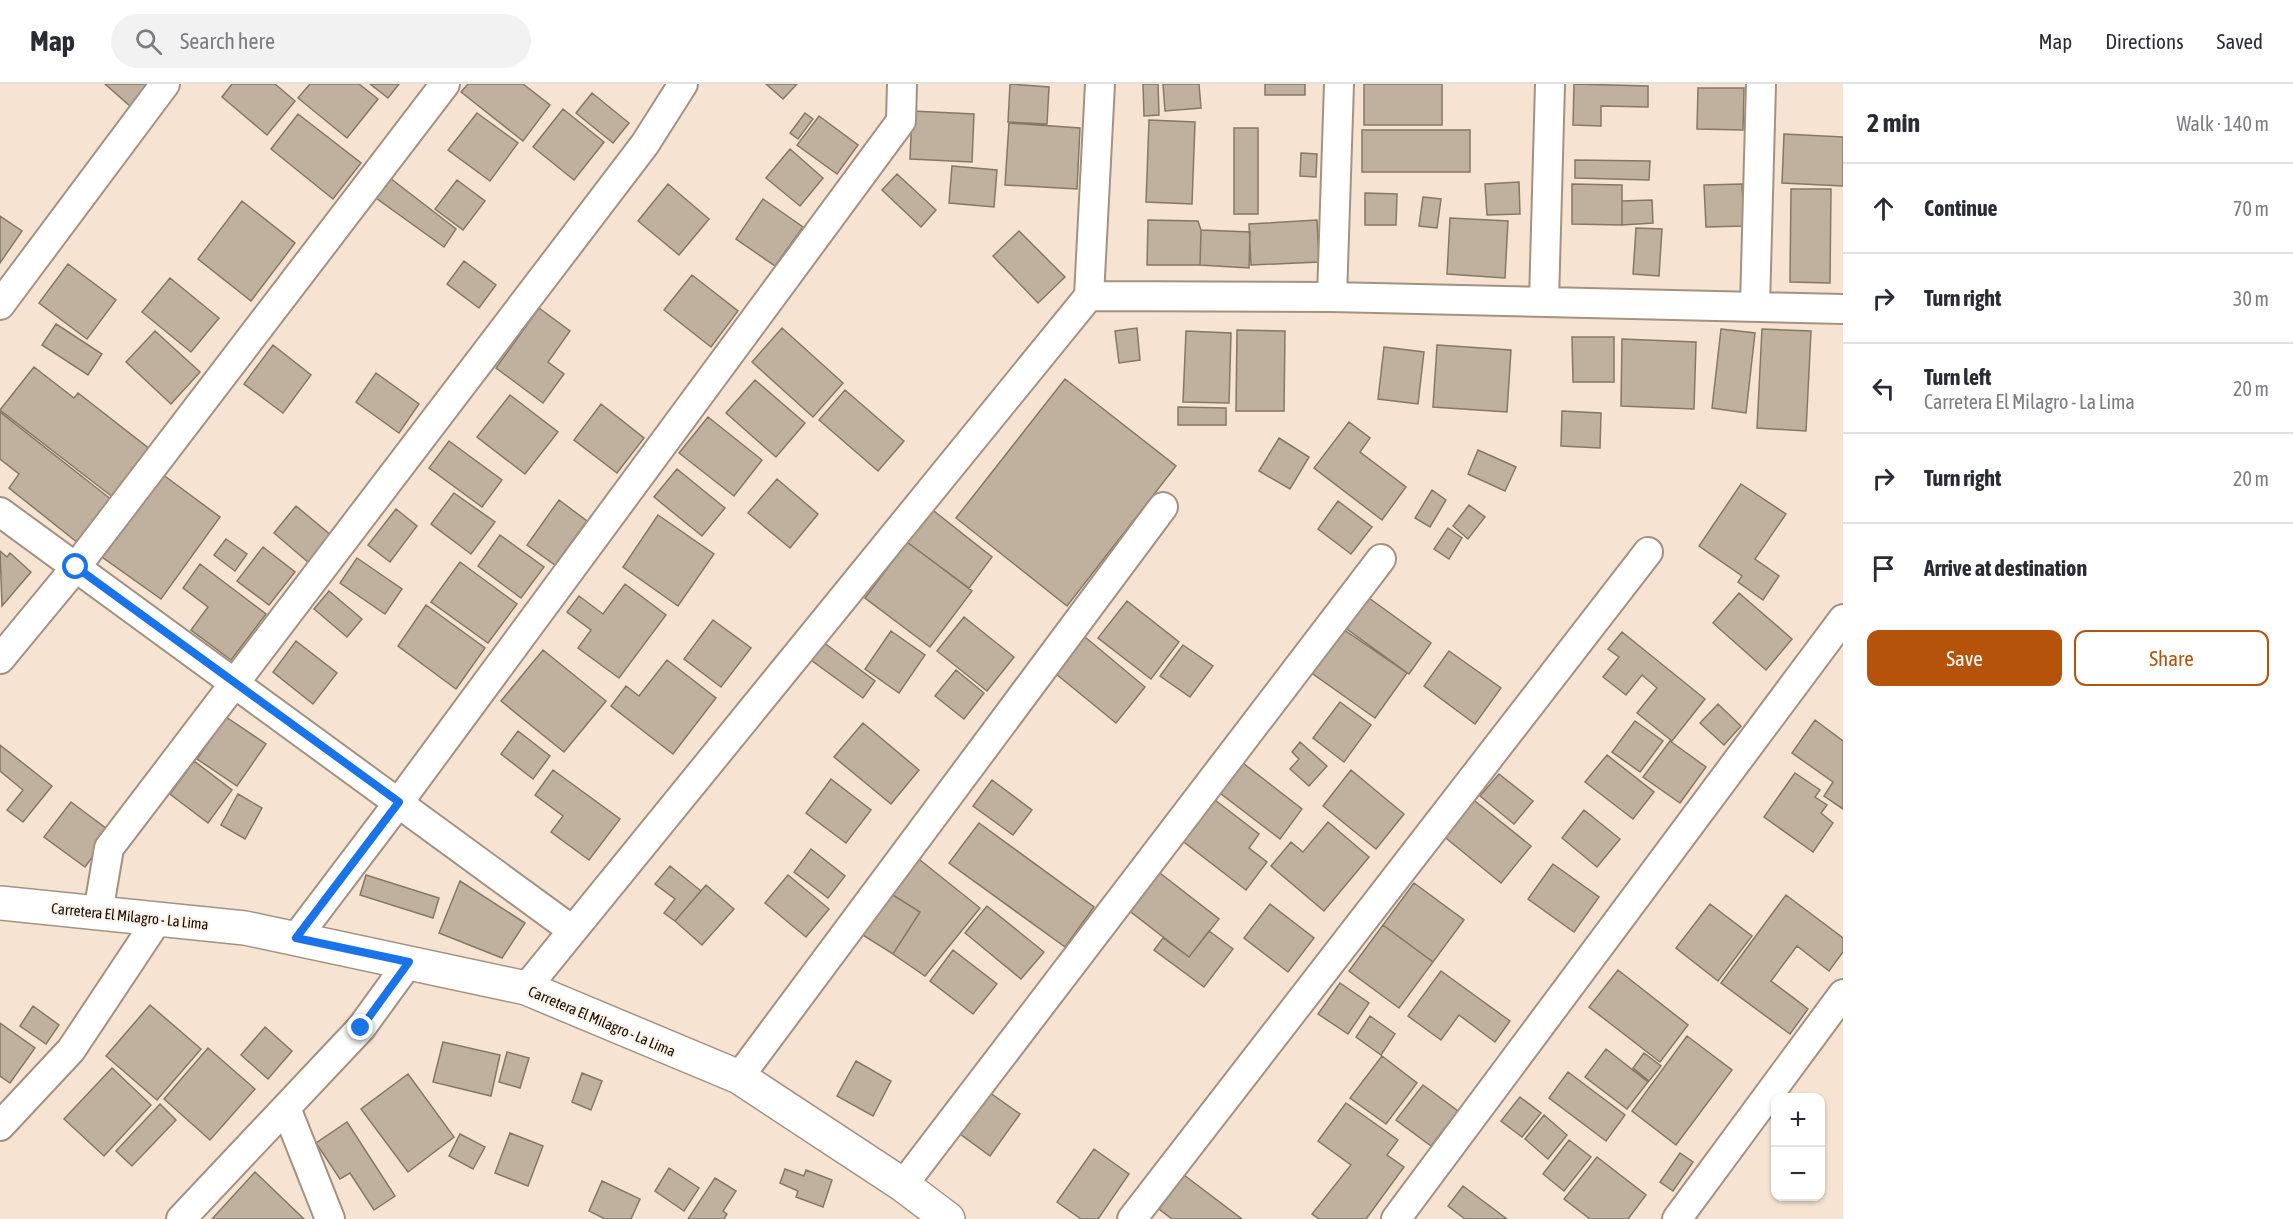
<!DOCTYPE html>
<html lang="en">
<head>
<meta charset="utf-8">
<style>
  :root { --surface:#fff; --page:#f2f2f3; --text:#2b2b33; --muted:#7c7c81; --line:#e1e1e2; --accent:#b45309 }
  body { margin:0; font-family:"Asap Condensed",sans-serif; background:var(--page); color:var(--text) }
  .controls { position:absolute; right:18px; bottom:18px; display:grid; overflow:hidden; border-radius:12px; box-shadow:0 2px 4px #0004 }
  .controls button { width:54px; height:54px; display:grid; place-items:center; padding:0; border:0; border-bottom:2px solid var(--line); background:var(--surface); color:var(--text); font:30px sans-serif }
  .stop { position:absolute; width:18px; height:18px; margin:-14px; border:4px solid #1a73e8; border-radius:50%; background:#fff }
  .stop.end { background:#1a73e8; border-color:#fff; box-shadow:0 2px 6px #0008 }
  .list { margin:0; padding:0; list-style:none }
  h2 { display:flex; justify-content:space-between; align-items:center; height:78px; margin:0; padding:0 24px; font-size:26px }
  h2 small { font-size:20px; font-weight:400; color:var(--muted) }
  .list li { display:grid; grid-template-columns:39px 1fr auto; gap:18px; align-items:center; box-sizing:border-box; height:90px; padding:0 24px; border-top:2px solid var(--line) }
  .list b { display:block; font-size:22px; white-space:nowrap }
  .list p { margin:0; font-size:20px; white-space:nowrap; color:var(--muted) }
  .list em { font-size:20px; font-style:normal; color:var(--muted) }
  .actions { display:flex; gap:12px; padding:18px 24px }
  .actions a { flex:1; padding:14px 0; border:2px solid var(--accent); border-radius:12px; text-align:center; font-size:21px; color:var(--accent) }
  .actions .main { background:var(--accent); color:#fff }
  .icon { flex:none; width:33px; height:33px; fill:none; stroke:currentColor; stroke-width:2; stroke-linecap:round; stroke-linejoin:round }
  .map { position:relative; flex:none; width:1843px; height:1135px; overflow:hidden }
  header { display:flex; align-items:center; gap:36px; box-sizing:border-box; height:84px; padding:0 30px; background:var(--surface); border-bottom:2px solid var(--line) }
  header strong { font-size:28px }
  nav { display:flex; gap:33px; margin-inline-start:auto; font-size:21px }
  .search { width:420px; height:54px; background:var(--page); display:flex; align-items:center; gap:15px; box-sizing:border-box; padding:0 21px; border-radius:33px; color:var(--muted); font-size:22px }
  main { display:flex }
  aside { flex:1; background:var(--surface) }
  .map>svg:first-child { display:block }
  .building { fill:#c0b19e; stroke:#857866; stroke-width:1.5 }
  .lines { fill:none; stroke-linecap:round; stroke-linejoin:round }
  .street-casing { stroke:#a39282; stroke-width:32 }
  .secondary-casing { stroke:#a39282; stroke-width:36 }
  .street { stroke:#fff; stroke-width:28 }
  .secondary { stroke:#fff; stroke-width:33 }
  .route { stroke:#1a73e8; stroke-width:8 }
  .labels { text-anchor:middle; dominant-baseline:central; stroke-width:4.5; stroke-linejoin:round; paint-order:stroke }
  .street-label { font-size:15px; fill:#130d07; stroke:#fdf2e7 }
</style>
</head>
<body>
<header>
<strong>Map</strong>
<div class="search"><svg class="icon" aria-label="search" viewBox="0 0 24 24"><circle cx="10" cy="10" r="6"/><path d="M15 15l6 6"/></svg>Search here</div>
<nav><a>Map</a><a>Directions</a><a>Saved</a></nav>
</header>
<main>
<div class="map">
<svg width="1843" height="1135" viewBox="0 0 1843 1135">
  <rect width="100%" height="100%" fill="#f6e3d2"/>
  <!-- building -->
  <path class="building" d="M 105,0 L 151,0 L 131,23 Z
    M 232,0 L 275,0 L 295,17 L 267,51 L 222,13 Z
    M 310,0 L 359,0 L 378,15 L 347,54 L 298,14 Z
    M 370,0 L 399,0 L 388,14 Z
    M 468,0 L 523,0 L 550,21 L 523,57 L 461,8 Z
    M 766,0 L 797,0 L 783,15 Z
    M 1010,0 L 1049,3 L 1047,40 L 1008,38 Z
    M 1143,0 L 1158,0 L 1159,31 L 1144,32 Z
    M 1163,0 L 1199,0 L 1201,24 L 1165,27 Z
    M 1265,0 L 1305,0 L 1305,11 L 1265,11 Z
    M 1364,0 L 1442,0 L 1442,41 L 1364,41 Z
    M 1574,0 L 1648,2 L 1648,23 L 1601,22 L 1601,42 L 1573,41 Z
    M 1698,4 L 1744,4 L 1743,46 L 1697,45 Z
    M 592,9 L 629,39 L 613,59 L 576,29 Z
    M 563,25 L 604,58 L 574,96 L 533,63 Z
    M 912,27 L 974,30 L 972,78 L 910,75 Z
    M 477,29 L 518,59 L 490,97 L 448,66 Z
    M 805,29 L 813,35 L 798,55 L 790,49 Z
    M 298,30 L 361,79 L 333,115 L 271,65 Z
    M 819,32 L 858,61 L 837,90 L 797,61 Z
    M 1149,36 L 1195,38 L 1192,120 L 1146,118 Z
    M 1009,39 L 1080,44 L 1077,105 L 1005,101 Z
    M 1234,44 L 1258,44 L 1258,130 L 1234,130 Z
    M 1362,46 L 1470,46 L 1470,88 L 1362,88 Z
    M 1784,50 L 1843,53 L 1843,102 L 1782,99 Z
    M 790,65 L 823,94 L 800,122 L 766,94 Z
    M 1301,69 L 1317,70 L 1316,93 L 1300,92 Z
    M 1575,76 L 1650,77 L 1649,96 L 1575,94 Z
    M 952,82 L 997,86 L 994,123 L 949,119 Z
    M 897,90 L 936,126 L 921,143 L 882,106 Z
    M 390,94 L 456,145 L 444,163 L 376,114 Z
    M 457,96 L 485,117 L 463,146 L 435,125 Z
    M 1519,98 L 1520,130 L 1487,131 L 1485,100 Z
    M 668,100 L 709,135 L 679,171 L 638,137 Z
    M 1572,100 L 1622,101 L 1622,141 L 1572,140 Z
    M 1742,100 L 1744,142 L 1706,143 L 1704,101 Z
    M 1791,105 L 1831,105 L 1830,199 L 1790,198 Z
    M 1365,109 L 1397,110 L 1396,141 L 1365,141 Z
    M 1423,113 L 1441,115 L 1437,144 L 1419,142 Z
    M 763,115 L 803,143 L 775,182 L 736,155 Z
    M 1652,116 L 1653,139 L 1622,141 L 1622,117 Z
    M 242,117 L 295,159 L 251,217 L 198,175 Z
    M 0,132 L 22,147 L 0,179 Z
    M 1450,134 L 1508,137 L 1505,194 L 1447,190 Z
    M 1148,136 L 1198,137 L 1201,146 L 1200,181 L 1147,181 Z
    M 1317,136 L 1319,178 L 1251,181 L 1249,140 Z
    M 1636,144 L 1662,145 L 1659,192 L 1633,190 Z
    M 1201,146 L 1250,148 L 1249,184 L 1200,181 Z
    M 1019,147 L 1065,193 L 1038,219 L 993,172 Z
    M 464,177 L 496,201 L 479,224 L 447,200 Z
    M 68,180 L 116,216 L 87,255 L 39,219 Z
    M 692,191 L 738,227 L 711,263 L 664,226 Z
    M 170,194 L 219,234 L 191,268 L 142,228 Z
    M 539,224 L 570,247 L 548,278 L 564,290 L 543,319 L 496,284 Z
    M 56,240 L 102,270 L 88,291 L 42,261 Z
    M 782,244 L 843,299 L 813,333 L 752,278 Z
    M 1137,244 L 1140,276 L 1119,279 L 1115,247 Z
    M 1721,245 L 1755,249 L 1746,329 L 1712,324 Z
    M 1762,245 L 1811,247 L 1806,347 L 1757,344 Z
    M 1237,246 L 1285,247 L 1284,327 L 1236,327 Z
    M 155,247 L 200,288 L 171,320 L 126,278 Z
    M 1186,247 L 1231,249 L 1229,319 L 1183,318 Z
    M 1572,253 L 1614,253 L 1614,298 L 1573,298 Z
    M 1622,255 L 1696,258 L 1694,325 L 1621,322 Z
    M 273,261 L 311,291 L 283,329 L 244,300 Z
    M 1437,261 L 1511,266 L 1507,328 L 1433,323 Z
    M 1384,263 L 1424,268 L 1418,320 L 1378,315 Z
    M 34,283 L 74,314 L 78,309 L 151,366 L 114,414 L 0,326 Z
    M 376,289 L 419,320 L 399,349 L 356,318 Z
    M 1065,295 L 1176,382 L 1067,522 L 956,434 Z
    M 755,296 L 805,339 L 776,373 L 726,329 Z
    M 845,306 L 904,357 L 878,387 L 819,336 Z
    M 510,311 L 558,348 L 525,390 L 477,353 Z
    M 601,320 L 644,354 L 617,389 L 574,356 Z
    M 1178,323 L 1226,324 L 1226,341 L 1178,341 Z
    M 1562,327 L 1601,329 L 1600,364 L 1561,362 Z
    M 0,328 L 112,416 L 78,459 L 9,404 L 19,390 L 0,375 Z
    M 708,333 L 762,376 L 734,412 L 679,369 Z
    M 1349,338 L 1370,354 L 1360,368 L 1406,403 L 1382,436 L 1314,384 Z
    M 1279,354 L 1309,373 L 1290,405 L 1259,387 Z
    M 449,357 L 502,396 L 482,423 L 429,384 Z
    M 1478,366 L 1516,383 L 1505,407 L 1468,390 Z
    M 677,385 L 725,424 L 702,452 L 654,413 Z
    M 162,390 L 220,433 L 161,515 L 102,473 Z
    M 777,395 L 818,430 L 790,464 L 748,429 Z
    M 1741,400 L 1786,430 L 1755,475 L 1779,492 L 1763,516 L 1738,498 L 1742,492 L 1699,462 Z
    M 1432,406 L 1446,416 L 1430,443 L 1415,434 Z
    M 454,409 L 495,438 L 471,470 L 431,440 Z
    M 559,416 L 587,437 L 555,481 L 527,461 Z
    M 1338,417 L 1372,443 L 1351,470 L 1318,445 Z
    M 1469,421 L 1485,433 L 1468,455 L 1453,442 Z
    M 296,422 L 332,452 L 309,479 L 274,449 Z
    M 930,424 L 992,473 L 969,504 L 907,458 Z
    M 396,425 L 417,442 L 390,478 L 368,461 Z
    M 658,431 L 714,470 L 678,522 L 623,483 Z
    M 1448,444 L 1462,454 L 1449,475 L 1434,465 Z
    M 500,451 L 544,483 L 521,514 L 478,482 Z
    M 226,455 L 247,470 L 235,487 L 214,471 Z
    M 907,458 L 972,507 L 930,563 L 865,514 Z
    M 263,463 L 295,488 L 269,521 L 237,497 Z
    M 0,467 L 7,473 L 10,469 L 31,488 L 2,522 Z
    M 357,474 L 402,505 L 385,530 L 340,499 Z
    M 460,478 L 517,520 L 488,559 L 431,518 Z
    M 200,480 L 266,530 L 231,576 L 191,546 L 208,523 L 183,504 Z
    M 625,500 L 666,531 L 619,594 L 578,564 L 591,546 L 567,528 L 579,512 L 603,530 Z
    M 329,507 L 362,535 L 347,553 L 314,525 Z
    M 1362,509 L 1431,559 L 1409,590 L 1340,540 Z
    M 1739,509 L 1792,555 L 1766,586 L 1713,539 Z
    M 1127,517 L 1179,558 L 1151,595 L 1098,554 Z
    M 426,521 L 485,564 L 456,605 L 398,562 Z
    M 964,533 L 1014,573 L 987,607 L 937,567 Z
    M 713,536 L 751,564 L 721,603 L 684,575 Z
    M 1337,541 L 1407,589 L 1375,634 L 1306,585 Z
    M 891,547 L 925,571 L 899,609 L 865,585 Z
    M 1622,548 L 1705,615 L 1672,657 L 1637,629 L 1657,604 L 1642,591 L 1626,611 L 1603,593 L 1619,573 L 1608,565 Z
    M 1085,553 L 1145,603 L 1116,639 L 1056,590 Z
    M 296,557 L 337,589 L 313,620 L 273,588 Z
    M 823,558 L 875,597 L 863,614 L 811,576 Z
    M 1183,561 L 1213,582 L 1190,613 L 1160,592 Z
    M 543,566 L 606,617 L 564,668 L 501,617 Z
    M 1449,567 L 1501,604 L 1475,640 L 1424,602 Z
    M 667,576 L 716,614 L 673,670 L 611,622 L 626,602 L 639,612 Z
    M 956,586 L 984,609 L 964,635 L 935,612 Z
    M 1340,618 L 1371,641 L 1344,678 L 1313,654 Z
    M 1718,620 L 1741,642 L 1724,661 L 1700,639 Z
    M 226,633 L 266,660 L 237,702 L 197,675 Z
    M 1815,636 L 1843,657 L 1843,725 L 1824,712 L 1833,698 L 1792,669 Z
    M 1635,637 L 1663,657 L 1640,688 L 1612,668 Z
    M 863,639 L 919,686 L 891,720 L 834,673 Z
    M 518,647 L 550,672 L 533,695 L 501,670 Z
    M 1670,657 L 1706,683 L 1680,719 L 1643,693 Z
    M 1300,658 L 1327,682 L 1309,702 L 1290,685 L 1299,675 L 1292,668 Z
    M 0,661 L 52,702 L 23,738 L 7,726 L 23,706 L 0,687 Z
    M 1607,671 L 1654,708 L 1633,735 L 1585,698 Z
    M 1239,676 L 1302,725 L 1280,755 L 1216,706 Z
    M 194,677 L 232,706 L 208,739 L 170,710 Z
    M 553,686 L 620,735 L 589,776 L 551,748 L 563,732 L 535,711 Z
    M 1351,686 L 1404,730 L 1376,765 L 1323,722 Z
    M 1795,689 L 1820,706 L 1815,713 L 1827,721 L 1821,729 L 1833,739 L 1813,768 L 1764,733 Z
    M 1499,690 L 1533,717 L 1514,740 L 1480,712 Z
    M 831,695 L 871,726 L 846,759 L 806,729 Z
    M 992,696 L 1032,726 L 1013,751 L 973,722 Z
    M 1465,709 L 1531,762 L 1501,799 L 1436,746 Z
    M 238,710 L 262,724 L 245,755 L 221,741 Z
    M 1211,713 L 1259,750 L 1249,764 L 1267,778 L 1246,806 L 1180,755 Z
    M 71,718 L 111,748 L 85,783 L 44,753 Z
    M 1584,726 L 1620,755 L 1597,783 L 1562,754 Z
    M 1328,738 L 1369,773 L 1324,827 L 1271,782 L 1291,758 L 1303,768 Z
    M 979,739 L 1094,823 L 1065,863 L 949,779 Z
    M 811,765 L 845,792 L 828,814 L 794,788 Z
    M 915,772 L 980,824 L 925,892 L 893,870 L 920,828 L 888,808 Z
    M 1553,780 L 1599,813 L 1574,848 L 1528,815 Z
    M 670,782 L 701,807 L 675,837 L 664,829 L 675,815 L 655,800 Z
    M 1156,786 L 1219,835 L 1189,873 L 1127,825 Z
    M 366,791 L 439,814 L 433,834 L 360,811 Z
    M 788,791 L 829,825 L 806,853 L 765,819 Z
    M 460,797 L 525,839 L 502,874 L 439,849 Z
    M 1414,799 L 1464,836 L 1433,878 L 1383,841 Z
    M 706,801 L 734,825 L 702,861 L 675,837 Z
    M 885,806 L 920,828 L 893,870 L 858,848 Z
    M 1786,811 L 1843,854 L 1843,868 L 1829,887 L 1797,862 L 1771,897 L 1808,925 L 1790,950 L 1721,899 Z
    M 1270,820 L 1314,854 L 1288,888 L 1244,854 Z
    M 1710,820 L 1752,852 L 1718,897 L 1676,864 Z
    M 987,822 L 1044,868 L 1021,895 L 965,849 Z
    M 1383,841 L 1433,878 L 1399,924 L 1349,887 Z
    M 1209,847 L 1233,865 L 1204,903 L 1154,866 L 1163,854 L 1189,873 Z
    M 953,866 L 997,900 L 973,930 L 930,897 Z
    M 1618,886 L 1688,941 L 1660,978 L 1589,923 Z
    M 1441,887 L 1510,937 L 1495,958 L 1459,931 L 1441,956 L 1408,932 Z
    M 1340,899 L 1369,919 L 1348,950 L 1318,930 Z
    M 150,921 L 201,965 L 157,1016 L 106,972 Z
    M 33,922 L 59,941 L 46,960 L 20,942 Z
    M 1370,932 L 1395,950 L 1381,971 L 1356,953 Z
    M 0,939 L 35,964 L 10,999 L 0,992 Z
    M 265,943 L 292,967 L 268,995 L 241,971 Z
    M 1687,952 L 1732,986 L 1676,1061 L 1632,1027 Z
    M 443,958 L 500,971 L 491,1012 L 433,998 Z
    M 208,964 L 255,1005 L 210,1056 L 164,1015 Z
    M 1606,965 L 1648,998 L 1627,1025 L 1585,993 Z
    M 507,968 L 529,974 L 520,1004 L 499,998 Z
    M 1644,969 L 1661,982 L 1649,997 L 1633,984 Z
    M 1382,972 L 1417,999 L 1386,1040 L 1350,1014 Z
    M 856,977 L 891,997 L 873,1032 L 837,1012 Z
    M 112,984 L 151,1021 L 104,1072 L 64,1035 Z
    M 1568,988 L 1625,1031 L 1606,1057 L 1549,1014 Z
    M 582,989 L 602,997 L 591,1026 L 572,1018 Z
    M 408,990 L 454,1053 L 408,1088 L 361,1025 Z
    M 1423,1001 L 1458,1027 L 1431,1062 L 1396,1036 Z
    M 986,1006 L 1020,1030 L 990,1072 L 956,1047 Z
    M 1520,1013 L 1541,1029 L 1522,1053 L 1501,1037 Z
    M 1346,1019 L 1398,1056 L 1387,1071 L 1404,1083 L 1366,1135 L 1319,1135 L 1312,1130 L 1351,1081 L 1318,1057 Z
    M 160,1020 L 176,1036 L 132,1082 L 116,1067 Z
    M 1544,1031 L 1567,1051 L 1548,1075 L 1525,1055 Z
    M 347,1038 L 395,1112 L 374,1126 L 350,1089 L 340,1095 L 316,1059 Z
    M 510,1049 L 543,1062 L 528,1102 L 495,1089 Z
    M 460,1050 L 485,1063 L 473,1085 L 449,1072 Z
    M 1569,1056 L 1591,1073 L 1564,1107 L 1543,1090 Z
    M 1094,1065 L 1129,1090 L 1098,1135 L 1081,1135 L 1057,1118 Z
    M 1680,1069 L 1693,1078 L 1673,1107 L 1660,1098 Z
    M 1597,1073 L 1646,1111 L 1628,1135 L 1590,1135 L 1564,1115 Z
    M 669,1084 L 699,1104 L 684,1127 L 655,1107 Z
    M 785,1085 L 804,1092 L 806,1086 L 832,1096 L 823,1123 L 796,1113 L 798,1107 L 780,1099 Z
    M 255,1088 L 304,1135 L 212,1135 Z
    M 1184,1091 L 1242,1135 L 1172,1135 L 1159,1125 Z
    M 715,1094 L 736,1107 L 723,1127 L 727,1130 L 724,1135 L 688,1135 Z
    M 602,1097 L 640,1115 L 631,1135 L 605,1135 L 589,1127 Z
    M 1463,1102 L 1507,1135 L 1465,1135 L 1448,1122 Z"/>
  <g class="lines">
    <!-- street casing -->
    <g class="street-casing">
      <path id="street" d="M 1089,212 L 1332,213 L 1843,225
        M 1332,213 L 1339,0
        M 1544,217 L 1550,0
        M 0,221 L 165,0
        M 1755,222 L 1761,0
        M 0,428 L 572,846
        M 0,575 L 76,483 L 445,0
        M 98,829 L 109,764 L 645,60 L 683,0
        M 296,854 L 399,718 L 901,37 L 902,0
        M 526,904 L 1089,212 L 1100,0
        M 739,993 L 1163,423
        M 286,1024 L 330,1135
        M 0,1042 L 71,966 L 158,835
        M 903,1101 L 1381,475
        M 181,1135 L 361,944 L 409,878
        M 1132,1135 L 1648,468
        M 1396,1135 L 1843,535
        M 1677,1135 L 1843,910"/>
    </g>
    <!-- secondary casing -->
    <g class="secondary-casing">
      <path id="secondary" d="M 0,819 L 245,844 L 526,904 L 739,993 L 903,1101 L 948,1135"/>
    </g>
    <!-- street -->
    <use href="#street" class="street"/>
    <!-- secondary -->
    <use href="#secondary" class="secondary"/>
  </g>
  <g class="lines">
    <!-- route -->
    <path class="route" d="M 76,483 L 399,718 L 296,854 L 409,878 L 361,944"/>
  </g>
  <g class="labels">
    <!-- street labels -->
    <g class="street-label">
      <text transform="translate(130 832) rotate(6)">Carretera El Milagro - La Lima</text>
      <text transform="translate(602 937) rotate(23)">Carretera El Milagro - La Lima</text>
    </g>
  </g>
</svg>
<div class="controls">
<button>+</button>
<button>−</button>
</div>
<div class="stop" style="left:76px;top:483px"></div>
<div class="stop end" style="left:361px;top:944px"></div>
</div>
<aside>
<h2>2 min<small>Walk · 140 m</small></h2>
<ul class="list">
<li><svg class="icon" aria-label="ahead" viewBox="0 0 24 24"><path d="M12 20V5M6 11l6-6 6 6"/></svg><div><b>Continue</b></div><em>70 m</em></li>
<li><svg class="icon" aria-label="right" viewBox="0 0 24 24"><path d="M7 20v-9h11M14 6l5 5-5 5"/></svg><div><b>Turn right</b></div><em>30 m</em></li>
<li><svg class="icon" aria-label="left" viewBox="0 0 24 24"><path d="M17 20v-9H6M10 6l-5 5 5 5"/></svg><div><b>Turn left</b><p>Carretera El Milagro - La Lima</p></div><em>20 m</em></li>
<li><svg class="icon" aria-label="right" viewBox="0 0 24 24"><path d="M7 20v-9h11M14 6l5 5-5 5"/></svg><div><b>Turn right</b></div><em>20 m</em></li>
<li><svg class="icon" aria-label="arrive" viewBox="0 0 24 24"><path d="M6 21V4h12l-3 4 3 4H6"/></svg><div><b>Arrive at destination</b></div></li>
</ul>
<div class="actions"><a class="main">Save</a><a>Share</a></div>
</aside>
</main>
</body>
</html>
